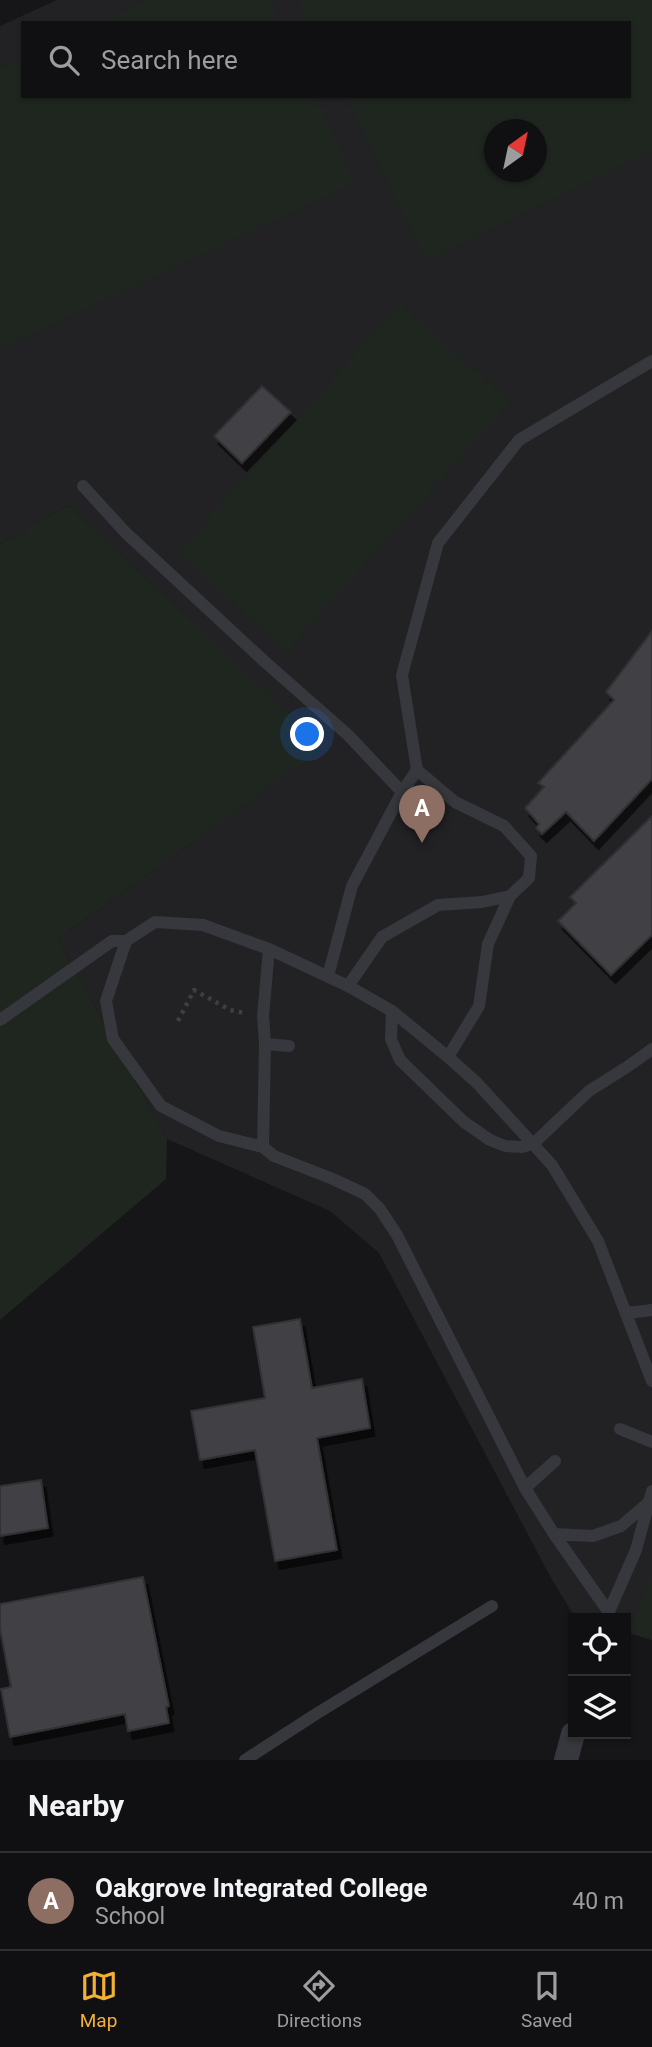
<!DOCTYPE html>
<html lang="en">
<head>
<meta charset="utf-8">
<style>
  :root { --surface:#101012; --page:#1e1e20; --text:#f1f3f6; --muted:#9c9d9f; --line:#303032; --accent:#f2b134 }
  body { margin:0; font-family:Roboto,sans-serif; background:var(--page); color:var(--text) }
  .controls { position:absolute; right:21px; bottom:21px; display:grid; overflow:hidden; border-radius:0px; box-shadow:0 2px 5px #0004 }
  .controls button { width:63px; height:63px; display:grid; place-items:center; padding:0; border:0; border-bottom:2px solid var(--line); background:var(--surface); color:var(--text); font:35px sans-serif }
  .compass { position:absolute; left:484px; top:119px; width:63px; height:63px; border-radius:50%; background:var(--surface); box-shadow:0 2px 5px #0004; rotate:33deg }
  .you { position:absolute; left:308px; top:735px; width:24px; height:24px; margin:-18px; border:5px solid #fff; border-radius:50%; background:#1a73e8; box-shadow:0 0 0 10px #1a73e833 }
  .badge { display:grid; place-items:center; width:46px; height:46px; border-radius:50%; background:var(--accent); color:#fff; font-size:23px; font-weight:700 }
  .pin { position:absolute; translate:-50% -58px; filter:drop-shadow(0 2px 4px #0008) }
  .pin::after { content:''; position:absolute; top:37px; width:24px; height:21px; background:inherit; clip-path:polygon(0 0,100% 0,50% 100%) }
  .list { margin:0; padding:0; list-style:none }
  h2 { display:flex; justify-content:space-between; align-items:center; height:91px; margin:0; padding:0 28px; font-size:30px }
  h2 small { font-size:23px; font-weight:400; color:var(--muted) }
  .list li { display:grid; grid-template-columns:46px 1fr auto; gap:21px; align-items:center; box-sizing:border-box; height:98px; padding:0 28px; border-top:2px solid var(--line) }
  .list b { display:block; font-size:26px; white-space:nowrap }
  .list p { margin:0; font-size:23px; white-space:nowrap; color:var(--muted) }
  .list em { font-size:23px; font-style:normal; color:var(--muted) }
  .icon { flex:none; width:38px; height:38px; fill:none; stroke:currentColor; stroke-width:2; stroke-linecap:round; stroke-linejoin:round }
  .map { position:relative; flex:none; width:652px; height:1760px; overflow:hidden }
  .search { position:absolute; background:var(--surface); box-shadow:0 2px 5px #0004; left:21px; right:21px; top:21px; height:77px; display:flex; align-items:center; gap:18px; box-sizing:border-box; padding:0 24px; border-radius:0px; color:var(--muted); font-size:26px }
  .sheet { height:189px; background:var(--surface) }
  nav { display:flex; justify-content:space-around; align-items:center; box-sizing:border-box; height:98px; border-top:2px solid var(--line); background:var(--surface); font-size:19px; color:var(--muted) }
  nav a { display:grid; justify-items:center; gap:4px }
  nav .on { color:var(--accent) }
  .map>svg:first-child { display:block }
  .built { fill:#222225; fill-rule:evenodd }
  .green { fill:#1e261f; fill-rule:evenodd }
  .building { fill:#404145; stroke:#303034; stroke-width:2; filter:url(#shadow) }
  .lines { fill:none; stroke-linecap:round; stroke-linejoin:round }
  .path { stroke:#3d3f44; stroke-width:4.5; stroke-dasharray:3.5 5; stroke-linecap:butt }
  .lane { stroke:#37383d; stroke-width:12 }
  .street { stroke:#37383d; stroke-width:24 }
</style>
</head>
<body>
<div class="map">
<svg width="652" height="1760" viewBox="0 0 652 1760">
  <defs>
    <filter id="shadow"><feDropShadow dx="4.5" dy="8" stdDeviation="0" flood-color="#0009"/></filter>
  </defs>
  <rect width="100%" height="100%" fill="#161618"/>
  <!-- built -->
  <path class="built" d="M 57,0 L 652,0 L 652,1640 L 626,1632 L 626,1618 L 585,1618 L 573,1614 L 551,1578 L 379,1253 L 330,1211 L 167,1139 L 58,939 L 324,747 L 69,505 L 0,544 L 0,26 ZM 23,23 L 629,23 L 629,96 L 23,96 ZM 494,130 L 536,130 L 536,172 L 494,172 Z"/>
  <!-- green -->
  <path class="green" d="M 148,0 L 270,0 L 280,23 L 99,23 Z
    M 299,0 L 652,0 L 652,151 L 426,260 L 346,96 L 629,96 L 629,23 L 310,23 ZM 494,130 L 536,130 L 536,172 L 494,172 Z
    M 23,58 L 23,96 L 315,96 L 355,183 L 0,349 L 0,69 Z
    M 400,304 L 510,402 L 287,651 L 178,553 Z
    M 69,505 L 325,747 L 58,939 L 167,1139 L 166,1179 L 0,1320 L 0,544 Z
    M 652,1574 L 652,1640 L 629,1633 Z"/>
  <!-- building -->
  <path class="building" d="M 262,386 L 291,412 L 242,463 L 214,436 Z
    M 652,631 L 652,779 L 594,841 L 566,812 L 542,834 L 536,828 L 539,824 L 525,808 L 544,787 L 538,783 L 614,700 L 606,692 Z
    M 652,816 L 652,935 L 611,975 L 558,921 L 576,903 L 570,897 Z
    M 300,1319 L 312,1388 L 362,1379 L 370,1428 L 317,1438 L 337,1550 L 275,1561 L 255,1450 L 200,1460 L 191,1411 L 265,1398 L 253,1327 Z
    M 41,1480 L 48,1528 L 0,1536 L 0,1486 Z
    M 143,1577 L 169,1706 L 166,1707 L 169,1723 L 128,1731 L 125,1714 L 10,1737 L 1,1689 L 11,1687 L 0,1629 L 0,1604 Z"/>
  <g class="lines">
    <!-- path -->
    <path class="path" d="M 178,1021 L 194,990 L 230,1010 L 245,1013"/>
    <!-- lane -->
    <path class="lane" d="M 83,486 L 125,532 L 264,661 L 348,735 L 402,792
      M 126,941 L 106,1001 L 113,1039 L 161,1106 L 219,1136 L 263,1147
      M 269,949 L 263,1016 L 265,1044 L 263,1147 L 274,1156 L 333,1179 L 365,1194 L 380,1209 L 397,1235 L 525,1488 L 554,1534 L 608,1611
      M 328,976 L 352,886 L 402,792 L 417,770 L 402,675 L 438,543 L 519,440 L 652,361
      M 348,986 L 382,937 L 438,905 L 482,902 L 510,896 L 529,878 L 531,856 L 504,826 L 455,802 L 417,770
      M 392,1011 L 391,1039 L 400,1060 L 464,1122 L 490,1140 L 505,1146 L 522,1147 L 534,1143 L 589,1091 L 627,1067 L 652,1049
      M 0,1020 L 112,941 L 126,941 L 155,922 L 203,925 L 269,949 L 348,986 L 392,1011 L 448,1057 L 477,1083 L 552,1165 L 598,1241 L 652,1381
      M 265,1044 L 289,1046
      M 448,1057 L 479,1006 L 488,944 L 510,896
      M 627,1313 L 652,1310
      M 620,1429 L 652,1442
      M 525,1488 L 555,1461
      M 554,1534 L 593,1536 L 621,1526 L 648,1503
      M 607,1616 L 636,1550 L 652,1491
      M 245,1760 L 316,1714 L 492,1606"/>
    <!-- street -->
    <path class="street" d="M 566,1760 L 573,1734"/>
  </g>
</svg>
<div class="controls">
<button><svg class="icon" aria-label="locate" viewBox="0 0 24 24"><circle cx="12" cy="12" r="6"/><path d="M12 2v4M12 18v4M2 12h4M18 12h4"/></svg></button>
<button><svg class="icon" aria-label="layers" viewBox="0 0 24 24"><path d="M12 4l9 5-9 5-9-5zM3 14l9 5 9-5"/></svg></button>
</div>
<svg class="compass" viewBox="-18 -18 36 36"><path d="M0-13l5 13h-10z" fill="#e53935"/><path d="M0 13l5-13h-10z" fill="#9c9d9f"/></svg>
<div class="you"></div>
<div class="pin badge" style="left:422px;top:843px;background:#8d6e63">A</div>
<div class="search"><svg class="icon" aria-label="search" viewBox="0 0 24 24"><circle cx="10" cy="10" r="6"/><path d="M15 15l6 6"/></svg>Search here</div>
</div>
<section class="sheet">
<h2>Nearby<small></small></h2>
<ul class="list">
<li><span class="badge" style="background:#8d6e63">A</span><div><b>Oakgrove Integrated College</b><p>School</p></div><em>40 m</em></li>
</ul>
</section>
<nav>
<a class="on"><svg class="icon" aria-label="map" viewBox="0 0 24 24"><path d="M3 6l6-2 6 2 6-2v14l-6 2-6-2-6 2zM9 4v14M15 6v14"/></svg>Map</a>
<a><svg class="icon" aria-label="directions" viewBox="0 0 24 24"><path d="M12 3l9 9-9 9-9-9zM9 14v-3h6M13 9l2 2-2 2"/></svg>Directions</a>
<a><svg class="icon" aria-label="saved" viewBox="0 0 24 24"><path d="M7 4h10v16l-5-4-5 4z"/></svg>Saved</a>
</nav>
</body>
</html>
